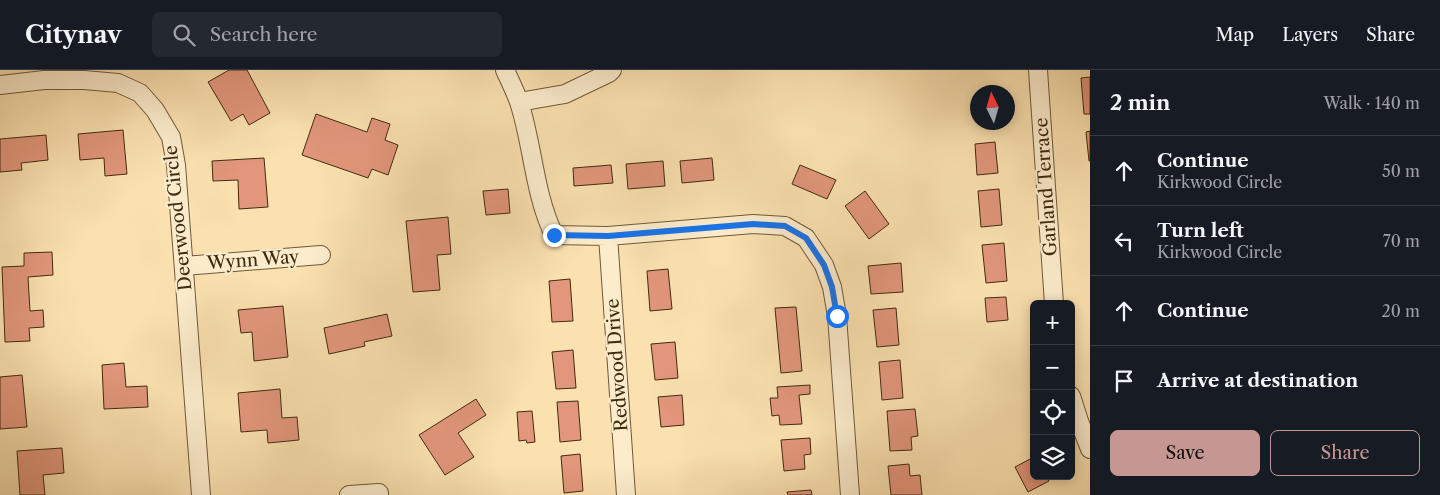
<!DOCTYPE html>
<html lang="en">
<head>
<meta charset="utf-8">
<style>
  :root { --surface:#171b24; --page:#242831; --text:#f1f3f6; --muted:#9ea1a6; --line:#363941; --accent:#c59692 }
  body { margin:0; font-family:"Libre Caslon Text",serif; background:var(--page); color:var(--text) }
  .controls { position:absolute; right:15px; bottom:15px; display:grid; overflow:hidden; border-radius:8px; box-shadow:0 2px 12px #0003 }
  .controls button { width:45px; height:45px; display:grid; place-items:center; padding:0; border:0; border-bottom:1px solid var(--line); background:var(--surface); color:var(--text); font:25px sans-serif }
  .compass { position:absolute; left:970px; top:15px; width:45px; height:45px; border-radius:50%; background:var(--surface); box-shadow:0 2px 12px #0003; rotate:355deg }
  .stop { position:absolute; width:15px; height:15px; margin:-11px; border:4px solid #1a73e8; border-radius:50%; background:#fff }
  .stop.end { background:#1a73e8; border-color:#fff; box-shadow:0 1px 5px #0008 }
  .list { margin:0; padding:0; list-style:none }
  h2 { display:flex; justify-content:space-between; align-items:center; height:65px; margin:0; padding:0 20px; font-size:21px }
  h2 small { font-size:16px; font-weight:400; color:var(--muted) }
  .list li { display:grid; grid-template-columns:32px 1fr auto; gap:15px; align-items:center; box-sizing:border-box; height:70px; padding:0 20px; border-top:1px solid var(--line) }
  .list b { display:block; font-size:19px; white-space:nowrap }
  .list p { margin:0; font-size:16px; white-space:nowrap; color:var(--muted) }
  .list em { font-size:16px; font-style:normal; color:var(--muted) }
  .actions { display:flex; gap:10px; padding:15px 20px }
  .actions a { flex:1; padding:11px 0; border:1px solid var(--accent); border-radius:8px; text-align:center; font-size:18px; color:var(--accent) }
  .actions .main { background:var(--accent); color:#111 }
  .icon { flex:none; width:28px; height:28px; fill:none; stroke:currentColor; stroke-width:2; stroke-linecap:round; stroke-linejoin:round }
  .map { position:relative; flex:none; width:1090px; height:425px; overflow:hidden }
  header { display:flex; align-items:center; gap:30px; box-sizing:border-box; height:70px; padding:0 25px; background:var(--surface); border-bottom:1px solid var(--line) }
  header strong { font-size:24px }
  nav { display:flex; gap:28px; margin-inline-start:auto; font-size:18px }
  .search { width:350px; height:45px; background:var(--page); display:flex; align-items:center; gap:12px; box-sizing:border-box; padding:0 18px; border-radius:8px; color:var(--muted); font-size:19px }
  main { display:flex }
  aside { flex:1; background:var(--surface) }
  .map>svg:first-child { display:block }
  .building { fill:#e2967b; stroke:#412b12 }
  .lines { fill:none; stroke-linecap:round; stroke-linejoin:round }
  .minor-casing { stroke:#70583a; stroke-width:20 }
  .minor { stroke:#fceccc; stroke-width:18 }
  .route { stroke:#1a73e8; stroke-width:6 }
  .labels { text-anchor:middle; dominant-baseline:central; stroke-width:4.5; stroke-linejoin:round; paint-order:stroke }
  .street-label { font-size:18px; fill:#412b12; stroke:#fceccc }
</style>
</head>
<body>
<header>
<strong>Citynav</strong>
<div class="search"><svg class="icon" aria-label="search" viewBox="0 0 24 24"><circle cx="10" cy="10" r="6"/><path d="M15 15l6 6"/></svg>Search here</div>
<nav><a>Map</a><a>Layers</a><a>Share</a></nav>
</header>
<main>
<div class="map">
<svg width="1090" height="425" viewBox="0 0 1090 425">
  <rect width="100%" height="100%" fill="#fbe1b0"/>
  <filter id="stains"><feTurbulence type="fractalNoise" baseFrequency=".004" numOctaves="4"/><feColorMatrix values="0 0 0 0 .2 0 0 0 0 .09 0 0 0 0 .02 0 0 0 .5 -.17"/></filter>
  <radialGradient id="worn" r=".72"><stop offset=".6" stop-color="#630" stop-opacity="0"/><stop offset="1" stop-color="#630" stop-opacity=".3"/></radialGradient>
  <!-- building -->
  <path class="building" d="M 229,0 L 247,0 L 270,43 L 249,55 L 243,44 L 231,51 L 208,12 Z
    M 1090,7 L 1090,44 L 1084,44 L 1081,8 Z
    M 316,44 L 367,62 L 372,48 L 390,54 L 385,70 L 398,75 L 388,105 L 372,99 L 368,108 L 302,85 Z
    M 123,60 L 127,104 L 105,106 L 104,88 L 80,90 L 78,64 Z
    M 1090,61 L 1090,91 L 1089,91 L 1086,62 Z
    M 46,65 L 48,90 L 21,93 L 22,100 L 0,102 L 0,69 Z
    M 995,72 L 998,103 L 977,105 L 975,74 Z
    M 264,88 L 268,137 L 239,139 L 238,110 L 213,111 L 212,91 Z
    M 712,88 L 714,110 L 682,113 L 680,91 Z
    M 663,91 L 665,116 L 628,119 L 626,94 Z
    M 611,95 L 613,113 L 574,116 L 573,98 Z
    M 800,95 L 836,110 L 827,129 L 792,114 Z
    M 508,119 L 510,143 L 486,145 L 483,121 Z
    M 999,119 L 1002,155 L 981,157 L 978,121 Z
    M 865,121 L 889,154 L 869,169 L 845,136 Z
    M 448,147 L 451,184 L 437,185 L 440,220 L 413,222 L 406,151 Z
    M 1004,173 L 1007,211 L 986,213 L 982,175 Z
    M 52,182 L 53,205 L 28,207 L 30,241 L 43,240 L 44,257 L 29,258 L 30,271 L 5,272 L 2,197 L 24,196 L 24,183 Z
    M 901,193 L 903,222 L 871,224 L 868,196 Z
    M 668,199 L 672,239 L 650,241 L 647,201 Z
    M 570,209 L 573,251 L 552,252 L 549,211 Z
    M 1006,227 L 1008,250 L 987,252 L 985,228 Z
    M 283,236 L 288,287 L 254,291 L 252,262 L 241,263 L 238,240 Z
    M 796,237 L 802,301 L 781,303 L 775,238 Z
    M 896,238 L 899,275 L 877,277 L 873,240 Z
    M 387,244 L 392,266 L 364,272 L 365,276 L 329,284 L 324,258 Z
    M 675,272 L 678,308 L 655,310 L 651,274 Z
    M 573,280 L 576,318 L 556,319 L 552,282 Z
    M 900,290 L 903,328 L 882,330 L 879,292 Z
    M 124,293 L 126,317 L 147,316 L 148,337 L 104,339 L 102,295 Z
    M 22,305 L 27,357 L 0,359 L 0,307 Z
    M 810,315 L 810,324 L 799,325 L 802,354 L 780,355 L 779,345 L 772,346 L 770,328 L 778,328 L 777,317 Z
    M 280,319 L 282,348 L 297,347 L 299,370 L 268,373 L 267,360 L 241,362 L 238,323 Z
    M 682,325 L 684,355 L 661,357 L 658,327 Z
    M 476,329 L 486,345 L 458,363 L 474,387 L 445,405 L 419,365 Z
    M 578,331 L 581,370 L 560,372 L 557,332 Z
    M 915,339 L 918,366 L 911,367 L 912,380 L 890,381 L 887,341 Z
    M 532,341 L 535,372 L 527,373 L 526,370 L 519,371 L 517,342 Z
    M 810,368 L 811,384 L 804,385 L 805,399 L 784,401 L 781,370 Z
    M 62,378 L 64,403 L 43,405 L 45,425 L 20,425 L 17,381 Z
    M 580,384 L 583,421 L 564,423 L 561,386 Z
    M 1034,387 L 1034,406 L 1046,406 L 1049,411 L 1028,422 L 1015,397 Z
    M 909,394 L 910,406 L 920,405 L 922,425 L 891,425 L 888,396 Z
    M 811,420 L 812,425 L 788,425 L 787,422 Z"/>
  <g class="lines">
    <!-- minor casing -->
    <g class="minor-casing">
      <path id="minor" d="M 505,0 C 510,11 515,21 519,32 C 533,75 534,124 554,165 L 608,166 L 753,154 L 785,156 L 806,168 L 824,195 L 832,217 L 837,246 L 850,425
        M 1038,0 L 1054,234
        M 0,15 L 44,10 L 84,10 L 118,13 L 140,23 L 155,40 L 171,67 L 176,95 L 201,425
        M 519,32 L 565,24 L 609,3 L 612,0
        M 608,166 L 626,425
        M 184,196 L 321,185
        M 1071,326 L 1079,351 L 1090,379
        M 349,425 L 379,423"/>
    </g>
    <!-- minor -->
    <use href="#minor" class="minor"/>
  </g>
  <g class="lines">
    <!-- route -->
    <path class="route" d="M 554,165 L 608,166 L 753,154 L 785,156 L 806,168 L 824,195 L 832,217 L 837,246"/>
  </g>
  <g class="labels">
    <!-- street labels -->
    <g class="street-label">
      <text transform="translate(1046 117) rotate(-94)">Garland Terrace</text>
      <text transform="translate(178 148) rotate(-96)">Deerwood Circle</text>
      <text transform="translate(253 190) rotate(-4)">Wynn Way</text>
      <text transform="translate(617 295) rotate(-94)">Redwood Drive</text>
    </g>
  </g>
  <rect width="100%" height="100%" filter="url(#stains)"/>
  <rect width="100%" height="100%" fill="url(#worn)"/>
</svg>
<div class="controls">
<button>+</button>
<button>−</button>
<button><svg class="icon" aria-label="locate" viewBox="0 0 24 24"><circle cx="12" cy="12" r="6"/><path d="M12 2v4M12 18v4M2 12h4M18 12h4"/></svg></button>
<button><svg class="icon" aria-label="layers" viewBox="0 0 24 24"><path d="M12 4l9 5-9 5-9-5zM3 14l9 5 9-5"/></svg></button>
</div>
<svg class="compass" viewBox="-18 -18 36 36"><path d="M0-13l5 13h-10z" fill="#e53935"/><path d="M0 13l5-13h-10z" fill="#9ea1a6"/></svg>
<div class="stop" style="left:837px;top:246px"></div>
<div class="stop end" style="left:554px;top:165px"></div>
</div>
<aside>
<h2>2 min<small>Walk · 140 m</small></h2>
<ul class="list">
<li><svg class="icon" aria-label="ahead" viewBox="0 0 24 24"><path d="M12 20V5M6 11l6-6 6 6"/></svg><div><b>Continue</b><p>Kirkwood Circle</p></div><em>50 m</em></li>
<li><svg class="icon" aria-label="left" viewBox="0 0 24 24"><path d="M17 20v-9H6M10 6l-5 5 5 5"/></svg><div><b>Turn left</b><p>Kirkwood Circle</p></div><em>70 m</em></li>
<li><svg class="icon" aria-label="ahead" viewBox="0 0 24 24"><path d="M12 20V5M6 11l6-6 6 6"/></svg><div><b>Continue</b></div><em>20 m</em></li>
<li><svg class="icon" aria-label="arrive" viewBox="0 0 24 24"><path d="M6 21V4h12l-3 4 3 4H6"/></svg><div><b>Arrive at destination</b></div></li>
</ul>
<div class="actions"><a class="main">Save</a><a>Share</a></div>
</aside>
</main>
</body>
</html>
